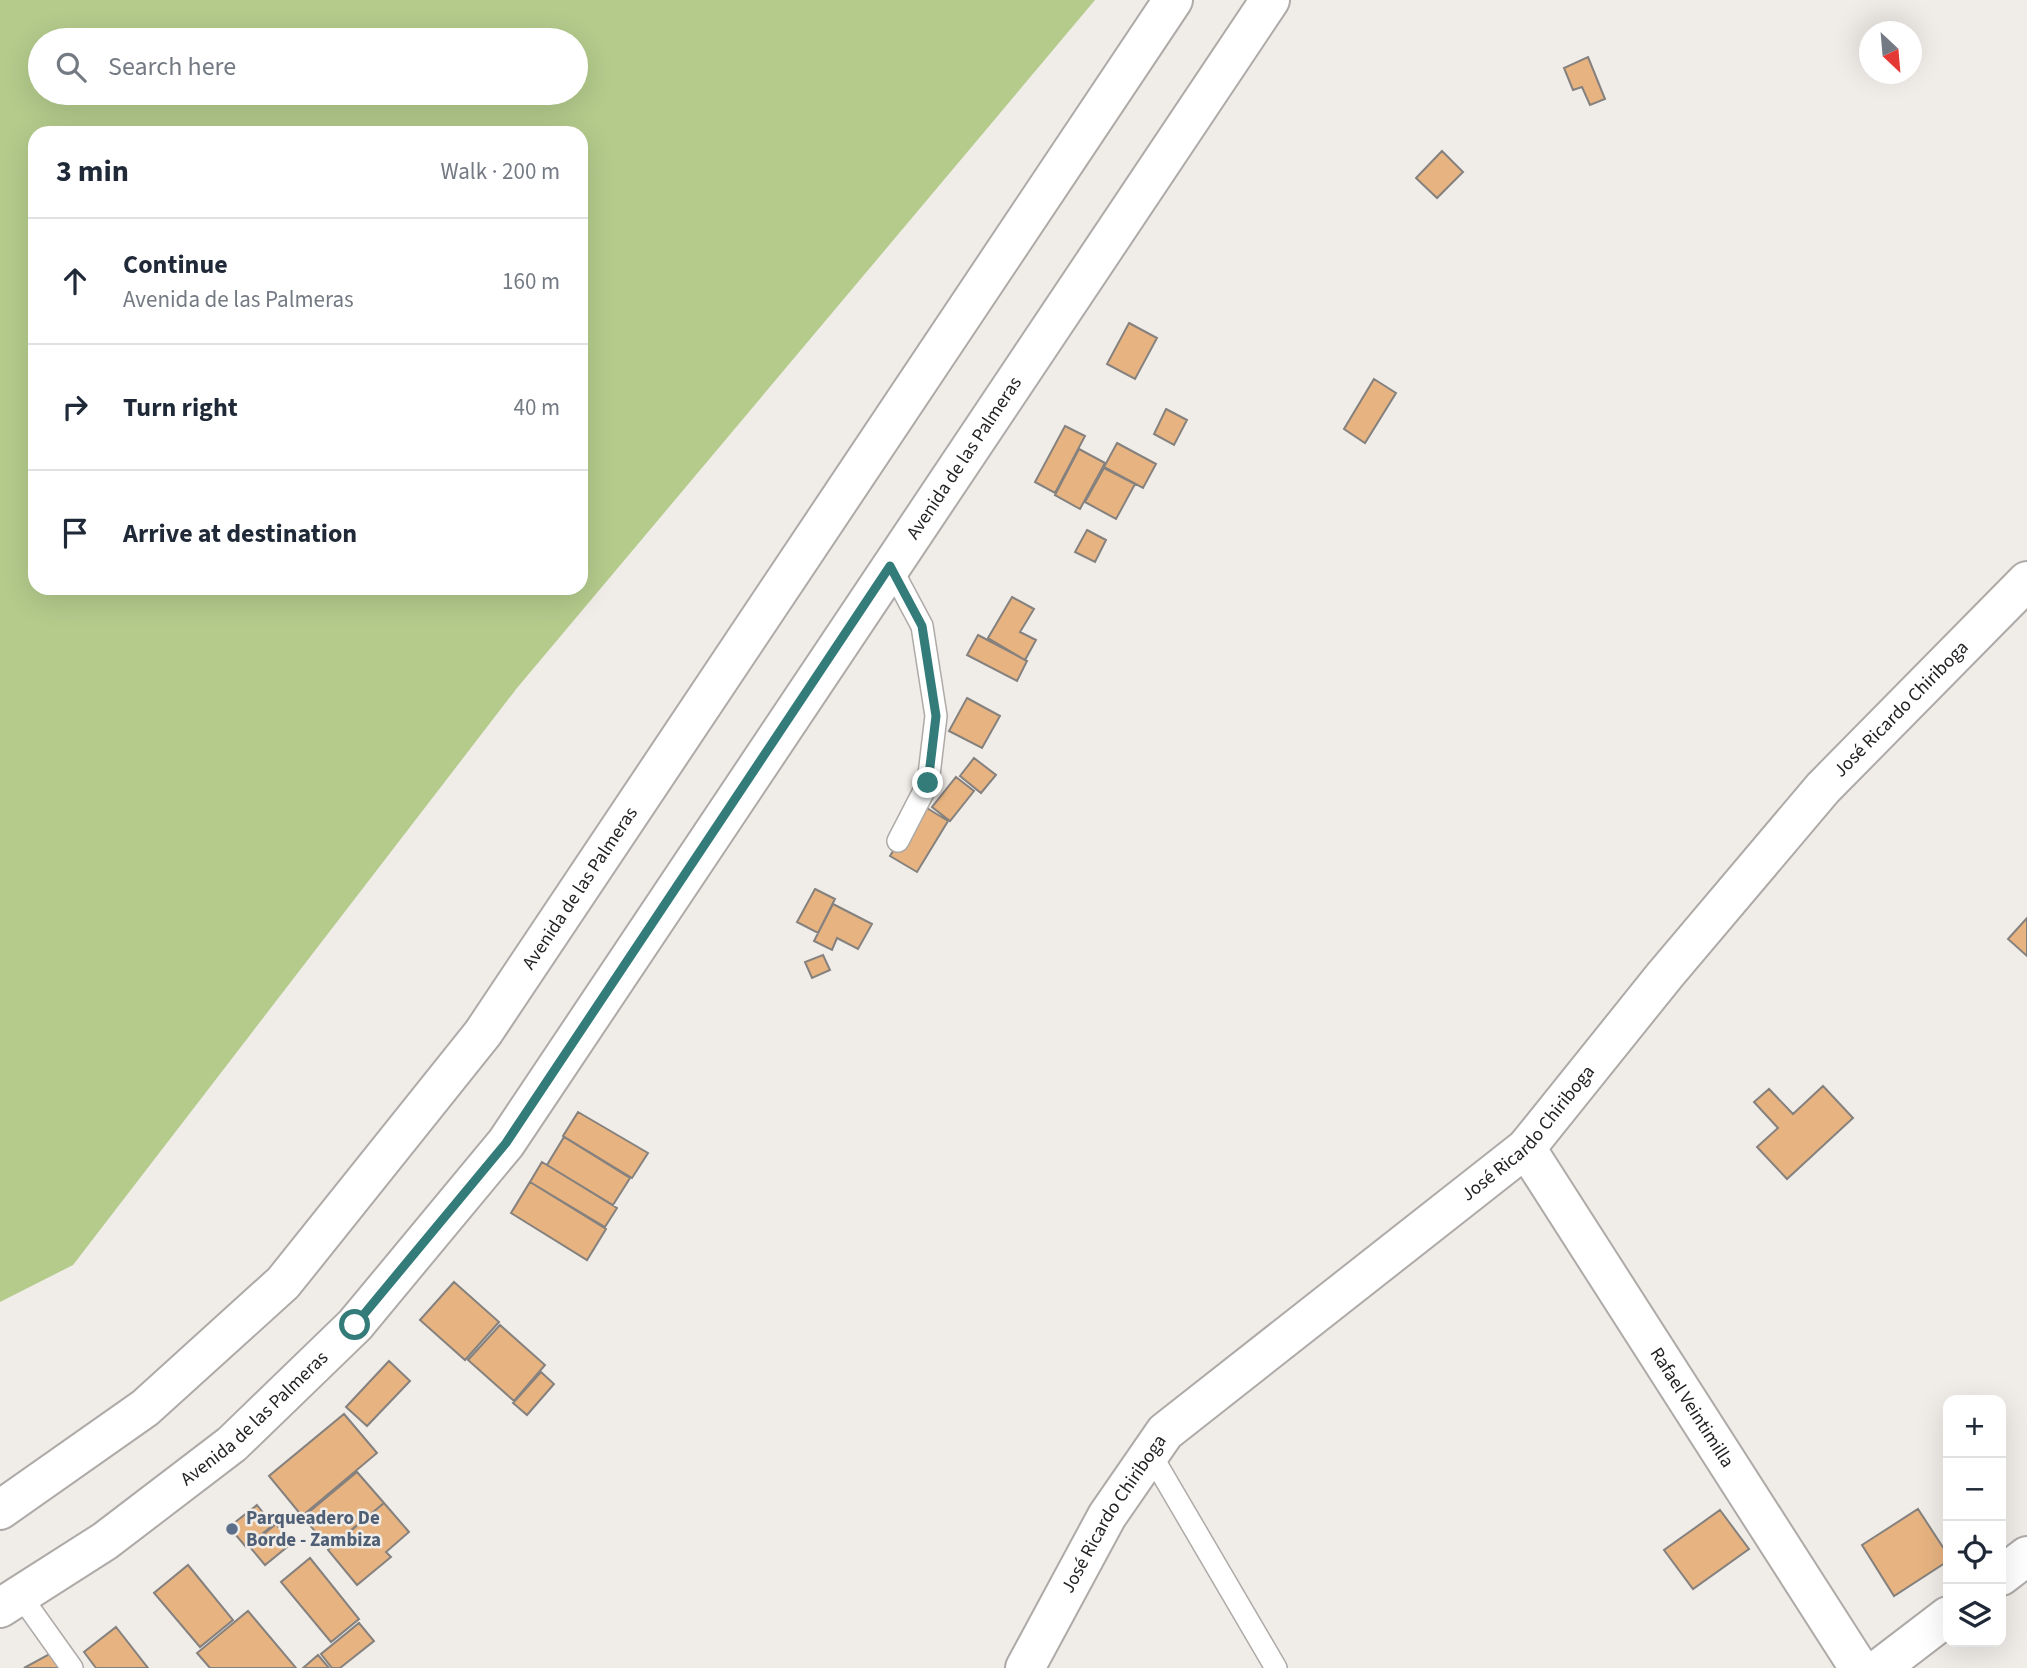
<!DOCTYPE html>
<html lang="en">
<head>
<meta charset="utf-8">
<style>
  :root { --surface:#fff; --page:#f6f6f7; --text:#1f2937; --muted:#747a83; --line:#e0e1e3 }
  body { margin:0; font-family:"Source Sans 3",sans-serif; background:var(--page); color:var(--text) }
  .controls { position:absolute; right:21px; bottom:21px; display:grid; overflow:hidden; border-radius:14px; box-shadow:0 7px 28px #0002 }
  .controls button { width:63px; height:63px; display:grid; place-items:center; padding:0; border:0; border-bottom:2px solid var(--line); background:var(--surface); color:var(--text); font:35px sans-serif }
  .compass { position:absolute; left:1859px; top:21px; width:63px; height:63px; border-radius:50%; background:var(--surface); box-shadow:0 7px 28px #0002; rotate:154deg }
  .stop { position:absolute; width:21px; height:21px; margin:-16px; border:5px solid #337c7a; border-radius:50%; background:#fff }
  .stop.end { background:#337c7a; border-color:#fff; box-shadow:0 2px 7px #0008 }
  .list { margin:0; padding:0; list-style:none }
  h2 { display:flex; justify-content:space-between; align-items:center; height:91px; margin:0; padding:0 28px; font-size:30px }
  h2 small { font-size:23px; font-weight:400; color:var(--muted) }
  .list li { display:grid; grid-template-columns:46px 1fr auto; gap:21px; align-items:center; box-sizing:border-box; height:126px; padding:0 28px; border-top:2px solid var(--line) }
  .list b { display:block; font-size:26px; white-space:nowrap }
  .list p { margin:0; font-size:23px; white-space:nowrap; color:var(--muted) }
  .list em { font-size:23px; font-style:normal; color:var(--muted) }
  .icon { flex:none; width:38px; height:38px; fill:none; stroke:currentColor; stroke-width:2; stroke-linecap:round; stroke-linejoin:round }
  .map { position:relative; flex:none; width:2027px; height:1668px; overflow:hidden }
  .search { position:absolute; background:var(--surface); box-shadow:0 7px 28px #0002; left:28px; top:28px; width:560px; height:77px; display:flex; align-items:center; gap:18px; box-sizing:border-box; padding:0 24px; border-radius:38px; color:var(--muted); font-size:26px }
  .panel { position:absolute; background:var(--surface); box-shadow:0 7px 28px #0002; left:28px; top:126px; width:560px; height:469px; border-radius:21px }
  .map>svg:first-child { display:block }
  .green { fill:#b4cb8c; fill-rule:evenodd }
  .building { fill:#e7b380; stroke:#85817e; stroke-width:2 }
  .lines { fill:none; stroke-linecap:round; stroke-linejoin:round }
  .service-casing { stroke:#aeaaa7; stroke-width:24 }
  .minor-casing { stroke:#aeaaa7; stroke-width:42 }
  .primary-casing { stroke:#aeaaa7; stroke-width:42 }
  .service { stroke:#fff; stroke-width:21 }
  .minor { stroke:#fff; stroke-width:38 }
  .primary { stroke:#fff; stroke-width:38 }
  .route { stroke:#337c7a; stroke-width:9 }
  .service-dot { fill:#5c6f8a; stroke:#f0ece8; stroke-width:2.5 }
  .labels { text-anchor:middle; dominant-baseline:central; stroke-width:5; stroke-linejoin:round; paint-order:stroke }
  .street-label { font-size:19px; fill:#252322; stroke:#f0ece8 }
  .service-label { font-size:19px; font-weight:bold; fill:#4e5e75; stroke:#f0ece8; text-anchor:start }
</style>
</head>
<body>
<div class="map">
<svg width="2027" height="1668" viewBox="0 0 2027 1668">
  <rect width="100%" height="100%" fill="#f0ece8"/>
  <!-- green -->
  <path class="green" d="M 0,0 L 1095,0 L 517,688 L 73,1265 L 0,1302 ZM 40,40 L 576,40 L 576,93 L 40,93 ZM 35,133 L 581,133 L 581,588 L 35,588 Z"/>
  <!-- building -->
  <path class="building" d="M 1588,57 L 1605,99 L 1590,105 L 1582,87 L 1573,90 L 1564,68 Z
    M 1442,151 L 1463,172 L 1437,198 L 1416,178 Z
    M 1129,323 L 1157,338 L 1135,379 L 1107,364 Z
    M 1374,379 L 1396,393 L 1365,443 L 1344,429 Z
    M 1166,409 L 1187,420 L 1174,445 L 1154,434 Z
    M 1065,426 L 1085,436 L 1055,493 L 1035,482 Z
    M 1117,443 L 1156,464 L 1143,488 L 1104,467 Z
    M 1079,449 L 1105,463 L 1080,509 L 1055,495 Z
    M 1104,468 L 1135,484 L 1116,519 L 1085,502 Z
    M 1087,530 L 1106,540 L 1095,562 L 1075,552 Z
    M 1012,597 L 1034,609 L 1020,632 L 1036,640 L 1025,660 L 988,638 Z
    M 978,635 L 1027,661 L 1017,681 L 967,655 Z
    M 967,698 L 1000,716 L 982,748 L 949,731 Z
    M 974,758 L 996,775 L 981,793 L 960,776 Z
    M 956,777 L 974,791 L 950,821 L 932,807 Z
    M 922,805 L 948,821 L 917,872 L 890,856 Z
    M 815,889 L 835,899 L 818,933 L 797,922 Z
    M 833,904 L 872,924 L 858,949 L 837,938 L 832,950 L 814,941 Z
    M 2027,918 L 2027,956 L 2008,939 Z
    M 823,955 L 830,970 L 812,978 L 805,962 Z
    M 1823,1086 L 1853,1118 L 1787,1179 L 1757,1147 L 1778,1128 L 1754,1102 L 1769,1089 L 1793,1114 Z
    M 578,1112 L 648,1153 L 632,1178 L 563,1136 Z
    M 564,1137 L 630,1178 L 613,1205 L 547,1165 Z
    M 542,1162 L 617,1208 L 605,1227 L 530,1182 Z
    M 530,1182 L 606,1229 L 587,1260 L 511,1213 Z
    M 454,1282 L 499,1322 L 465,1360 L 420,1320 Z
    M 500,1325 L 545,1365 L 514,1401 L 468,1360 Z
    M 389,1361 L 410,1381 L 367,1426 L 346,1407 Z
    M 541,1372 L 554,1384 L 527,1415 L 513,1403 Z
    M 344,1414 L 377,1453 L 302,1516 L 269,1476 Z
    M 357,1472 L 384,1503 L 329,1548 L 303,1517 Z
    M 384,1503 L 409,1532 L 386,1552 L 391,1557 L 357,1585 L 328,1550 Z
    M 257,1505 L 273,1525 L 246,1547 L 229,1527 Z
    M 1918,1509 L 1948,1555 L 1948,1561 L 1894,1596 L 1862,1545 Z
    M 1720,1510 L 1749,1549 L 1693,1589 L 1664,1550 Z
    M 276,1524 L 292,1543 L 265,1565 L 249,1546 Z
    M 310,1558 L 359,1619 L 331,1642 L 281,1582 Z
    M 188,1565 L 233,1620 L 200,1647 L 154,1593 Z
    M 248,1611 L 296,1668 L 210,1668 L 197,1653 Z
    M 359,1623 L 374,1641 L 340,1668 L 332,1668 L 321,1654 Z
    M 116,1627 L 148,1668 L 96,1668 L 84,1652 Z
    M 55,1651 L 65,1668 L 24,1668 Z
    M 318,1655 L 329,1668 L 303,1668 Z"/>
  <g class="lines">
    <!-- service casing -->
    <g class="service-casing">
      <path id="service" d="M 890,566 L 922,626 L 936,716 L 928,783 L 898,841
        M 1150,1453 L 1276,1668
        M 20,1595 L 72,1668"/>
    </g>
    <!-- minor casing -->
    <g class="minor-casing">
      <g id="minor">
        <path id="s1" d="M 1526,1148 L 1859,1668"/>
        <path d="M 2001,1576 L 2027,1556"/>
        <path id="s2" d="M 1025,1668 L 1107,1516 L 1165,1432 L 1526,1148 L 1665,975 L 1823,788 L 2027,581"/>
        <path d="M 1880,1668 L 1948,1616"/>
      </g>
    </g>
    <!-- primary casing -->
    <g class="primary-casing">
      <g id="primary">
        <path id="s3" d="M 0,1510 L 145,1408 L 283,1283 L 483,1033 L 1173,0"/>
        <path id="s4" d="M 0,1608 L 105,1541 L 232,1444 L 355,1325 L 506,1143 L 1270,0"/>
      </g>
    </g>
    <!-- service -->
    <use href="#service" class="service"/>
    <!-- minor -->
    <use href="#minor" class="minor"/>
    <!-- primary -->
    <use href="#primary" class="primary"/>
  </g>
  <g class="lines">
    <!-- route -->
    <path class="route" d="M 355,1325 L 506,1143 L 890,566 L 922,626 L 936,716 L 928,783"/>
  </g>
  <!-- markers -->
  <circle class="service-dot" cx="232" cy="1529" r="7"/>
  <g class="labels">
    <!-- street labels -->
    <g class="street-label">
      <text stroke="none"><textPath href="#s4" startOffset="1516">Avenida de las Palmeras</textPath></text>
      <text stroke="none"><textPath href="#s2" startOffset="1312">José Ricardo Chiriboga</textPath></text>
      <text stroke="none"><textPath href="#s3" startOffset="858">Avenida de las Palmeras</textPath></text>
      <text stroke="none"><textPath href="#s2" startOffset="746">José Ricardo Chiriboga</textPath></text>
      <text stroke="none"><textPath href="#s1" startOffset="308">Rafael Veintimilla</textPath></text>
      <text stroke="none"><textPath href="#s4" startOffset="318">Avenida de las Palmeras</textPath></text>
      <text stroke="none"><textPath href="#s2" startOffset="178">José Ricardo Chiriboga</textPath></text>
    </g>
    <!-- service labels -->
    <g class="service-label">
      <text x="246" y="1518">Parqueadero De<tspan x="246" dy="22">Borde - Zambiza</tspan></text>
    </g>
  </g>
</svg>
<div class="controls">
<button>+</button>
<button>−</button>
<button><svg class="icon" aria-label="locate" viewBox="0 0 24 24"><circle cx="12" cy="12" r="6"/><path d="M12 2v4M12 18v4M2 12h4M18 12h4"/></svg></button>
<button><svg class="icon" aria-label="layers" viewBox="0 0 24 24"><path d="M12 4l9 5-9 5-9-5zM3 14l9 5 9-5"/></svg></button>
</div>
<svg class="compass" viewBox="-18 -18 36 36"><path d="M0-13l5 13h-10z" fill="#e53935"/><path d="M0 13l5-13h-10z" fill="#747a83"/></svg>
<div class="stop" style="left:355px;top:1325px"></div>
<div class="stop end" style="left:928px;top:783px"></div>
<div class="search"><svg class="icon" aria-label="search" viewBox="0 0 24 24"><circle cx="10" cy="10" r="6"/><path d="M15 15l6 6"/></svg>Search here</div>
<section class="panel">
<h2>3 min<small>Walk · 200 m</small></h2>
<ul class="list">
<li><svg class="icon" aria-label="ahead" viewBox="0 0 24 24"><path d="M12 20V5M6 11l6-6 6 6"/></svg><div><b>Continue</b><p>Avenida de las Palmeras</p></div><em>160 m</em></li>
<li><svg class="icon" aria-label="right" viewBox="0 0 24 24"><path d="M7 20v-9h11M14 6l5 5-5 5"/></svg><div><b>Turn right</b></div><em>40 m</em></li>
<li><svg class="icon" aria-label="arrive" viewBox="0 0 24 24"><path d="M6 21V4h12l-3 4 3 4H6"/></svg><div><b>Arrive at destination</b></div></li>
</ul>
</section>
</div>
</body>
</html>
